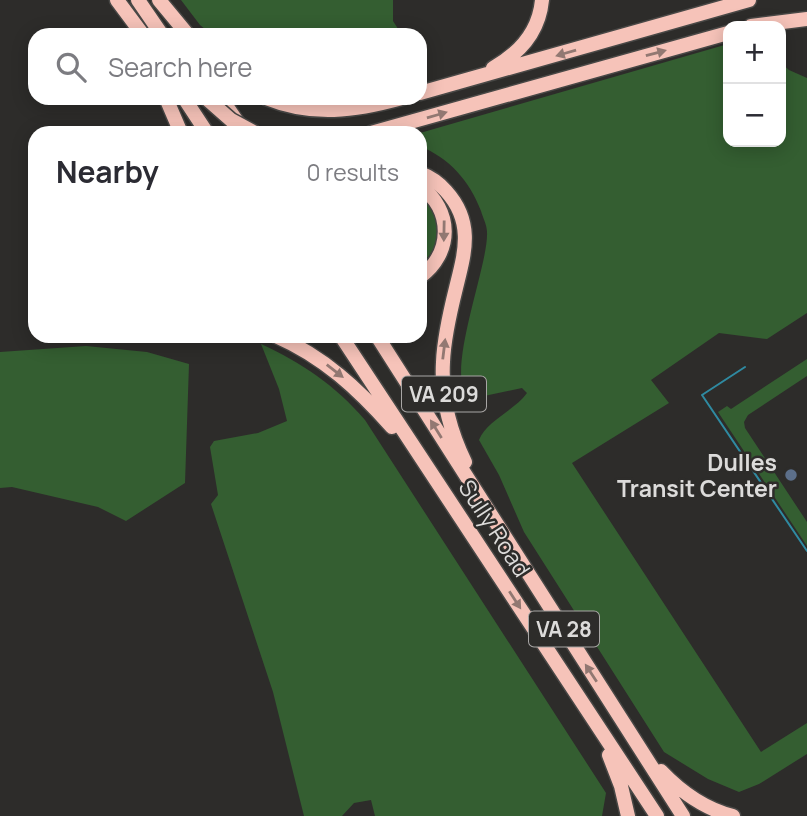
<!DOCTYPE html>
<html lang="en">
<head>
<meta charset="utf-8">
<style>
  :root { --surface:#fff; --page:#f7f7f7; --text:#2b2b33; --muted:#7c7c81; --line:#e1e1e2 }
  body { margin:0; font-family:Manrope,sans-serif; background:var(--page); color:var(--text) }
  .controls { position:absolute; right:21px; top:21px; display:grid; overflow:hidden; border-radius:14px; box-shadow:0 4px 18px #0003 }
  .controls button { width:63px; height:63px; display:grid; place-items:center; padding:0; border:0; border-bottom:2px solid var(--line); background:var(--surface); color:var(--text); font:35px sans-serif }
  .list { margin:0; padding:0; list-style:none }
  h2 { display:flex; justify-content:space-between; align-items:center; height:91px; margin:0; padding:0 28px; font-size:30px }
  h2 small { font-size:23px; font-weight:400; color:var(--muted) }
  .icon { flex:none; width:38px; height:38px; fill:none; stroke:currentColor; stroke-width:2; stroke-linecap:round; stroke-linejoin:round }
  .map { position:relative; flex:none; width:807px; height:816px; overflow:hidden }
  .search { position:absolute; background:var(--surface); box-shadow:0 4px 18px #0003; left:28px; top:28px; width:399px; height:77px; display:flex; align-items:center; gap:18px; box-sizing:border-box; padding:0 24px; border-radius:21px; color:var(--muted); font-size:26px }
  .panel { position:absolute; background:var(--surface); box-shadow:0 4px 18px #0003; left:28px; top:126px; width:399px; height:217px; border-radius:21px }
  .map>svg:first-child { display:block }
  .green { fill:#345e31 }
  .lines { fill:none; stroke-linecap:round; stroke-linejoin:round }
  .stream { stroke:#2f8aa1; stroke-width:2 }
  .motorway-casing { stroke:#494846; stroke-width:17 }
  .motorway { stroke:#f6c3b9; stroke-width:14 }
  .motorway-bridge-casing { stroke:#494846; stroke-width:17; stroke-linecap:butt }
  .motorway-bridge { stroke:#f6c3b9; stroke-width:14 }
  .oneway { fill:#927872 }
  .service-dot { fill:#5c6f8a; stroke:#2d2c2a; stroke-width:2.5 }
  .labels { text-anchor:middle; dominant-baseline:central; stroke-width:5; stroke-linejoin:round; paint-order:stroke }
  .shield { fill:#2d2c2a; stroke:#a8a6a5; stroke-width:2 }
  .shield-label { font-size:21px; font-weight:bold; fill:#dcdbda }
  .poi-label { font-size:23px; font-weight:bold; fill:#dcdbda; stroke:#2d2c2a; text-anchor:end }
  .street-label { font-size:23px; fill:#dcdbda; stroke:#2d2c2a }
</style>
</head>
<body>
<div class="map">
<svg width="807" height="816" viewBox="0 0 807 816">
  <rect width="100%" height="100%" fill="#2d2c2a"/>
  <!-- green -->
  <path class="green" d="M 181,0 L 393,0 L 393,21 L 402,35 L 212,35 L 200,25 Z
    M 728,44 L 728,142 L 781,142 L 781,63 L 789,70 L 807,78 L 807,313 L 767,339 L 719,333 L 651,380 L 669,403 L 572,463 L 761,752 L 807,723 L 807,754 L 759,784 L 739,792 L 708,779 L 664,752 L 524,532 L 499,475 L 479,440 C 487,420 514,411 527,393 L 522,388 L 470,399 C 442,379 489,266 487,232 C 487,225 483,218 481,211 C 469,180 450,159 420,146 L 420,133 Z
    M 420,198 C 447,213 443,248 420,264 Z
    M 261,344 C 302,363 335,385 365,420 L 606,793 L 602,816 L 375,816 L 371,800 L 354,803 L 342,816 L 304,816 L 273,692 L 211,504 L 218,495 L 210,447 L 214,441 L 258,433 L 287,421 L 279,389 Z
    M 86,346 L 147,352 L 189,364 L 185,483 L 126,521 L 98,507 L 12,487 L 0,488 L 0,352 Z
    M 807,359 L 807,376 L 748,415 L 744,422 L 745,428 L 807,522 L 807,546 L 718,412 L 727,406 L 731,409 Z"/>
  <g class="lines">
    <!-- stream -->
    <path class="stream" d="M 745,367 L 702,395 L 807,551"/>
    <!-- motorway casing -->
    <g class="motorway-casing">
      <path id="motorway" d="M 117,0 L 143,35
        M 138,0 L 162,35
        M 159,0 L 188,35
        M 751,26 L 807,19
        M 493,68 C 520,53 539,32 542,0
        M 420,93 L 749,0
        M 166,98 L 181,133
        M 184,98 L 207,133
        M 221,98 L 238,123
        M 266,98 C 313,117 355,111 402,98
        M 371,133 L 728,33
        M 420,173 C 431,177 439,183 446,191 C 474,222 465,252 456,288 C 450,312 444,337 443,362 C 441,396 450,431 465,462
        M 420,186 C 453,210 453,253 420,277
        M 276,336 C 324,357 358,389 392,427
        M 341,336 L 657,816
        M 377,336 L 683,816
        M 609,755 L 621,786 L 628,816
        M 661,771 C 681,792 705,809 733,816"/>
    </g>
    <!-- motorway -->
    <use href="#motorway" class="motorway"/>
    <!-- motorway-bridge casing -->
    <g class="motorway-bridge-casing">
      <path id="motorway-bridge" d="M 206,98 L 231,120 L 255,133"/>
    </g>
    <!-- motorway-bridge -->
    <use href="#motorway-bridge" class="motorway-bridge"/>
  </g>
  <!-- one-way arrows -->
  <defs><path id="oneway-solid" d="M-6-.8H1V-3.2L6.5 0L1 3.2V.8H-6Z" transform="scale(1.75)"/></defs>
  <g class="oneway">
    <use href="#oneway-solid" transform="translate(566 53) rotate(164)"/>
    <use href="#oneway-solid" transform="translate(656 53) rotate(-15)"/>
    <use href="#oneway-solid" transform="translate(437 115) rotate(-16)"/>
    <use href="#oneway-solid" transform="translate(444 231) rotate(91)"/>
    <use href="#oneway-solid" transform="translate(444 349) rotate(-83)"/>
    <use href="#oneway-solid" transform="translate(335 371) rotate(38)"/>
    <use href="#oneway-solid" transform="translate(436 429) rotate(-122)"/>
    <use href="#oneway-solid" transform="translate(515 600) rotate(57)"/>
    <use href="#oneway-solid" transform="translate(591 673) rotate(-123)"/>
  </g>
  <!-- markers -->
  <circle class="service-dot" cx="791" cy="475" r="7"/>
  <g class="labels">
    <!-- shield labels -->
    <g class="shield">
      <rect x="402" y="376.5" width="84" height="35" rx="5"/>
      <rect x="529" y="611.5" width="70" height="35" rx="5"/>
    </g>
    <g class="shield-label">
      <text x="444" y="394">VA 209</text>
      <text x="564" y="629">VA 28</text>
    </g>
    <!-- poi labels -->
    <g class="poi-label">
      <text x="777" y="462">Dulles<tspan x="777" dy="26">Transit Center</tspan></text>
    </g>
    <!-- street labels -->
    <g class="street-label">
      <text transform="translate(495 528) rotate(57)">Sully Road</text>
    </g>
  </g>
</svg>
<div class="controls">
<button>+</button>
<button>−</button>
</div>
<div class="search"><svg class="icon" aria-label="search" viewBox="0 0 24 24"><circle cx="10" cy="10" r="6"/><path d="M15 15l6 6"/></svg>Search here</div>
<section class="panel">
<h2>Nearby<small>0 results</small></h2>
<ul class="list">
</ul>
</section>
</div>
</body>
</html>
